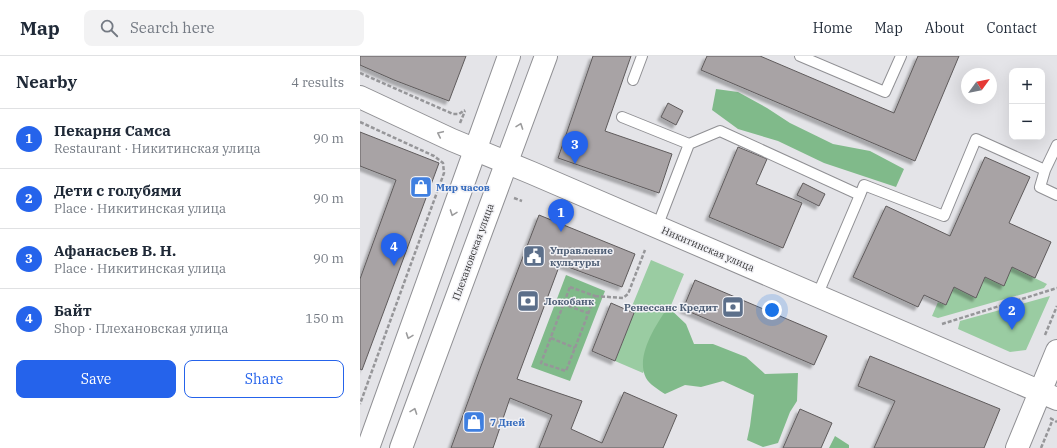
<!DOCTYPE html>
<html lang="en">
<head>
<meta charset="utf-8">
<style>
  :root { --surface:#fff; --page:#f2f2f3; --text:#1f2937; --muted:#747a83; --line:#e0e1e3; --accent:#2563eb }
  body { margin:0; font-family:"IBM Plex Serif",serif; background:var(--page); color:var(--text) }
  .controls { position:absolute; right:12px; top:12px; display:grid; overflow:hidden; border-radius:8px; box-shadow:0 4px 16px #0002 }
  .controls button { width:36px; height:36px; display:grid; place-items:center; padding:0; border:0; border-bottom:1px solid var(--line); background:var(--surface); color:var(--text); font:20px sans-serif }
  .compass { position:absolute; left:601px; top:12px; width:36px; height:36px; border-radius:50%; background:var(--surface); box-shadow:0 4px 16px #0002; rotate:57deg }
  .you { position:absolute; left:412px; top:254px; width:14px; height:14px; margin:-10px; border:3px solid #fff; border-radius:50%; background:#1a73e8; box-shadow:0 0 0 6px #1a73e833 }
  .badge { display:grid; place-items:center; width:26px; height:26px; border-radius:50%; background:var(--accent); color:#fff; font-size:13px; font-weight:700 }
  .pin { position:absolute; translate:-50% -33px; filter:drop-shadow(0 1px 2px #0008) }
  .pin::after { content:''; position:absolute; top:21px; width:14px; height:12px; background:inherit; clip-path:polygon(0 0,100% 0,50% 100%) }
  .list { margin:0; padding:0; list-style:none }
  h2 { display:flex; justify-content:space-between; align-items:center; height:52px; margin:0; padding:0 16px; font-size:17px }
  h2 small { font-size:13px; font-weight:400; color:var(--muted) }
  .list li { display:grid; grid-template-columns:26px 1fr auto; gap:12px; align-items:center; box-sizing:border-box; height:60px; padding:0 16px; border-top:1px solid var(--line) }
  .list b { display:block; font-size:15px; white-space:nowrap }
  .list p { margin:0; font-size:13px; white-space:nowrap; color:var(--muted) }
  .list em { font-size:13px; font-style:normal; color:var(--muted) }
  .actions { display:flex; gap:8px; padding:12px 16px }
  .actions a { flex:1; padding:9px 0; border:1px solid var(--accent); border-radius:8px; text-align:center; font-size:14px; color:var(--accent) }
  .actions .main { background:var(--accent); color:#fff }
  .icon { flex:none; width:22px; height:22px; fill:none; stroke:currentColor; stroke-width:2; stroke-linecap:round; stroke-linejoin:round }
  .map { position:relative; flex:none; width:697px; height:392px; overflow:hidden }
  header { display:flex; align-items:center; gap:24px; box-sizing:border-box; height:56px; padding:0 20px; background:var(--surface); border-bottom:1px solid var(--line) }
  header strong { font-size:19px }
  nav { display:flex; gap:22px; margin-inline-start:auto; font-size:14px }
  .search { width:280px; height:36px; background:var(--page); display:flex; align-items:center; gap:10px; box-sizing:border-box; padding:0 14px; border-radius:8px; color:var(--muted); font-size:15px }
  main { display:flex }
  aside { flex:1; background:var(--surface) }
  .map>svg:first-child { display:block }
  .green { fill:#9acca2 }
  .forest { fill:#80ba8a }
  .building { fill:#a8a3a5; stroke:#5f5b5c; filter:url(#shadow) }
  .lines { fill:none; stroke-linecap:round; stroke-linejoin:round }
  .service-casing { stroke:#909094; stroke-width:12 }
  .tertiary-casing { stroke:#909094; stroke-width:24 }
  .secondary-casing { stroke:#909094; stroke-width:24 }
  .path { stroke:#969699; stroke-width:2.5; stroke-dasharray:4 2; stroke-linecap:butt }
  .service { stroke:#fff; stroke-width:10 }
  .tertiary { stroke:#fff; stroke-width:22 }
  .secondary { stroke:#fff; stroke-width:22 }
  .oneway { stroke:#9b9b9c }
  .labels { text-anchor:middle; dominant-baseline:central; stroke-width:3; stroke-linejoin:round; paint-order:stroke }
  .shop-label { font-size:10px; font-weight:bold; fill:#366cbe; stroke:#f1f1f5; text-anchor:start }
  .street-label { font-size:10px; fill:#373738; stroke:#f1f1f5 }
  .service-label { font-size:10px; font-weight:bold; fill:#4e5e75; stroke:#f1f1f5; text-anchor:start }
</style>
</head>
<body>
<header>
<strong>Map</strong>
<div class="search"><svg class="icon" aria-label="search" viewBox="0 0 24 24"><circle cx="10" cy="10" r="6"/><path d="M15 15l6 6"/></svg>Search here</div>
<nav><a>Home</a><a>Map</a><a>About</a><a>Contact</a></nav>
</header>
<main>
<aside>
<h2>Nearby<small>4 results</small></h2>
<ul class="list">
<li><span class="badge">1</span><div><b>Пекарня Самса</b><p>Restaurant · Никитинская улица</p></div><em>90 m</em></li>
<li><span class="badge">2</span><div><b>Дети с голубями</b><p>Place · Никитинская улица</p></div><em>90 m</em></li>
<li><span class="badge">3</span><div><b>Афанасьев В. Н.</b><p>Place · Никитинская улица</p></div><em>90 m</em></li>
<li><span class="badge">4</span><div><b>Байт</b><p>Shop · Плехановская улица</p></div><em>150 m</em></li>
</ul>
<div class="actions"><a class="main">Save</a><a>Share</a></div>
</aside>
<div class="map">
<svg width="697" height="392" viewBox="0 0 697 392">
  <defs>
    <filter id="shadow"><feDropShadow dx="-3.5" dy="3.5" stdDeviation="1" flood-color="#0004"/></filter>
  </defs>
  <rect width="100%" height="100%" fill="#e4e4e8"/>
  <!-- green -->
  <path class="green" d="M 291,204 L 324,218 L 283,317 L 255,305 L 274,257 L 270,255 Z
    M 652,211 L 687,228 L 684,232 L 578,262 L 572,260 L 578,246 L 586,249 L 594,231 L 616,241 L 625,221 L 644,229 Z
    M 690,240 L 666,294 L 650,296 L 598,273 L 600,265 Z"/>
  <!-- forest -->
  <path class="forest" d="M 356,33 L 378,36 L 407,52 L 430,67 L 473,88 L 510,95 L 544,113 L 536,131 L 464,107 L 418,85 L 378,73 L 352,54 Z
    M 206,219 L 245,235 L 210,325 L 171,311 Z
    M 308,251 L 326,268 L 334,288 L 353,288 L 386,301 L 405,318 L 438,317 L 437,345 L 430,356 L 418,387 L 403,391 L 387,384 L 390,370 L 394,339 L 363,325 L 341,331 L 325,329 L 305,338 C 299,334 289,328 286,322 C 275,300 296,269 308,251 Z
    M 475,380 L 489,389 L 489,392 L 469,392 Z"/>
  <!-- building -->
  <path class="building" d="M 0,0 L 106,0 L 89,45 L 34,24 L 0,9 Z
    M 233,0 L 271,0 L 245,75 L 312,98 L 299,137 L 198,102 Z
    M 347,0 L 400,0 L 534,57 L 558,0 L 599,0 L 555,105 L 341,14 Z
    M 308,47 L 323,55 L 316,69 L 301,61 Z
    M 0,76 L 79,107 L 2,314 L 0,313 L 0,223 L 36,124 L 0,110 Z
    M 378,91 L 407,103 L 396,128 L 442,147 L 423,192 L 349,161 Z
    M 625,101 L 670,121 L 649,167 L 691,186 L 675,222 L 652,211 L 644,230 L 625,221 L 616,242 L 594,231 L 586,249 L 564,239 L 558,251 L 493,221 L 526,150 L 590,180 Z
    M 443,127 L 465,138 L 459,150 L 437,139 Z
    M 179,159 L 275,198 L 262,231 L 200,208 L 157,323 L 222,345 L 211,373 L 242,387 L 264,336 L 317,359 L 303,392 L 179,392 L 192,359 L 150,342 L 133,392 L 91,392 L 121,310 Z
    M 335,224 L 467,280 L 454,309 L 323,253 Z
    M 251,247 L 274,257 L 255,305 L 232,295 Z
    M 510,300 L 640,353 L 624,392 L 514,392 L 535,345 L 498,330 Z
    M 440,353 L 472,367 L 461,392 L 423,392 Z"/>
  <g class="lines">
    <!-- service casing -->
    <g class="service-casing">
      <path id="service" d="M 440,0 L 525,36 L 541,0
        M 273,24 L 282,0
        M 262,61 L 329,88 L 297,171
        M 329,88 L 360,75 L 500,139 L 457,240
        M 685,114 L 697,89
        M 500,139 L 504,129 L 584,160 L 616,83 L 685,114 L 680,131 L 697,139"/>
    </g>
    <!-- tertiary casing -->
    <g class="tertiary-casing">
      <path id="tertiary" d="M 0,41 L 92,84 L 172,117 L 697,343
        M 657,392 L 697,295"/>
    </g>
    <!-- secondary casing -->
    <g class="secondary-casing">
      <path id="secondary" d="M 8,392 L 149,0
        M 41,392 L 186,0"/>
    </g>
    <!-- path -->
    <path class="path" d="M 0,17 L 93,58 L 99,58 L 105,54
      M 0,66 L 74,100 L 83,107 L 84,117 L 0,348
      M 100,67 L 105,55
      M 154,142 L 162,145
      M 210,231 L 235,240 L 206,315 L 181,307 Z
      M 235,240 L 263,242 L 268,238 L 285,194
      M 203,248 L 228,257
      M 582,268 L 697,232
      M 685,279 L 697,250
      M 191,282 L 215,292
      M 690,362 L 697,366
      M 681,392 L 693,363"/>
    <!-- service -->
    <use href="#service" class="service"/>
    <!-- tertiary -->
    <use href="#tertiary" class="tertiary"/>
    <!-- secondary -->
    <use href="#secondary" class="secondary"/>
  </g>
  <!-- one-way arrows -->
  <defs><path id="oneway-chevron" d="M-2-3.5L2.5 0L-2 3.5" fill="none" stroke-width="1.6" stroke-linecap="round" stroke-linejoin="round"/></defs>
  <g class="oneway">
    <use href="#oneway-chevron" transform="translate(160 70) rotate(-70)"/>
    <use href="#oneway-chevron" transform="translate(80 78) rotate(-155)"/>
    <use href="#oneway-chevron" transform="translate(93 157) rotate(110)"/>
    <use href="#oneway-chevron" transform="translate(49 280) rotate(110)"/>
    <use href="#oneway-chevron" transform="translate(54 355) rotate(-70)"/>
  </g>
  <!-- icons -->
  <defs>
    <g id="shop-square" transform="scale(1.15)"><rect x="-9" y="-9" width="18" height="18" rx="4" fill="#3f7fe0" stroke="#f1f1f5"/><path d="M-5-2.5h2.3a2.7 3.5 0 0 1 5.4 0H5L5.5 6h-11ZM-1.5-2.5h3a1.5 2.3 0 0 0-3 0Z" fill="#fff"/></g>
    <g id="civic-square" transform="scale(1.15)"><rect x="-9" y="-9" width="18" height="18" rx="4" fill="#5c6f8a" stroke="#f1f1f5"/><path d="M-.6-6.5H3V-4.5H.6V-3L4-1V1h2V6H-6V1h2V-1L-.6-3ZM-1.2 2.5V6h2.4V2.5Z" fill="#fff"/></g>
    <g id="bank-square" transform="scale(1.15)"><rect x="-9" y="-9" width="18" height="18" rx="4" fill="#5c6f8a" stroke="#f1f1f5"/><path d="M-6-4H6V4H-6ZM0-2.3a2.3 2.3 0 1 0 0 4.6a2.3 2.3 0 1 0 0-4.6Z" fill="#fff"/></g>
  </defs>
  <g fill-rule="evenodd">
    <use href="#shop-square" x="61" y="131"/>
    <use href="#civic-square" x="174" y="200"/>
    <use href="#bank-square" x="168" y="245"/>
    <use href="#bank-square" x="373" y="251"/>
    <use href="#shop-square" x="114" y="366"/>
  </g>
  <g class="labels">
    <!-- shop labels -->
    <g class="shop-label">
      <text x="76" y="131">Мир часов</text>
      <text x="130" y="366">7 Дней</text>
    </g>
    <!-- street labels -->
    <g class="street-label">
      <text transform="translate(348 193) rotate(23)">Никитинская улица</text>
      <text transform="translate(113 196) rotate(-70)">Плехановская улица</text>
    </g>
    <!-- service labels -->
    <g class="service-label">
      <text x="190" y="194">Управление<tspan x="190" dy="12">культуры</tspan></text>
      <text x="184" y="245">Локобанк</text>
      <text x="358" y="251" text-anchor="end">Ренессанс Кредит</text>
    </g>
  </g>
</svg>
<div class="controls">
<button>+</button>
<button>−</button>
</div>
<svg class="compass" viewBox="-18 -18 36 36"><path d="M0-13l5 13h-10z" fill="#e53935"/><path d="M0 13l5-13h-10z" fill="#747a83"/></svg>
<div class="you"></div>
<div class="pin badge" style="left:201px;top:176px">1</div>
<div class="pin badge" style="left:652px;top:274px">2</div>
<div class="pin badge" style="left:215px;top:108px">3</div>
<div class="pin badge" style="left:34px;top:210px">4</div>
</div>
</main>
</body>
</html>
